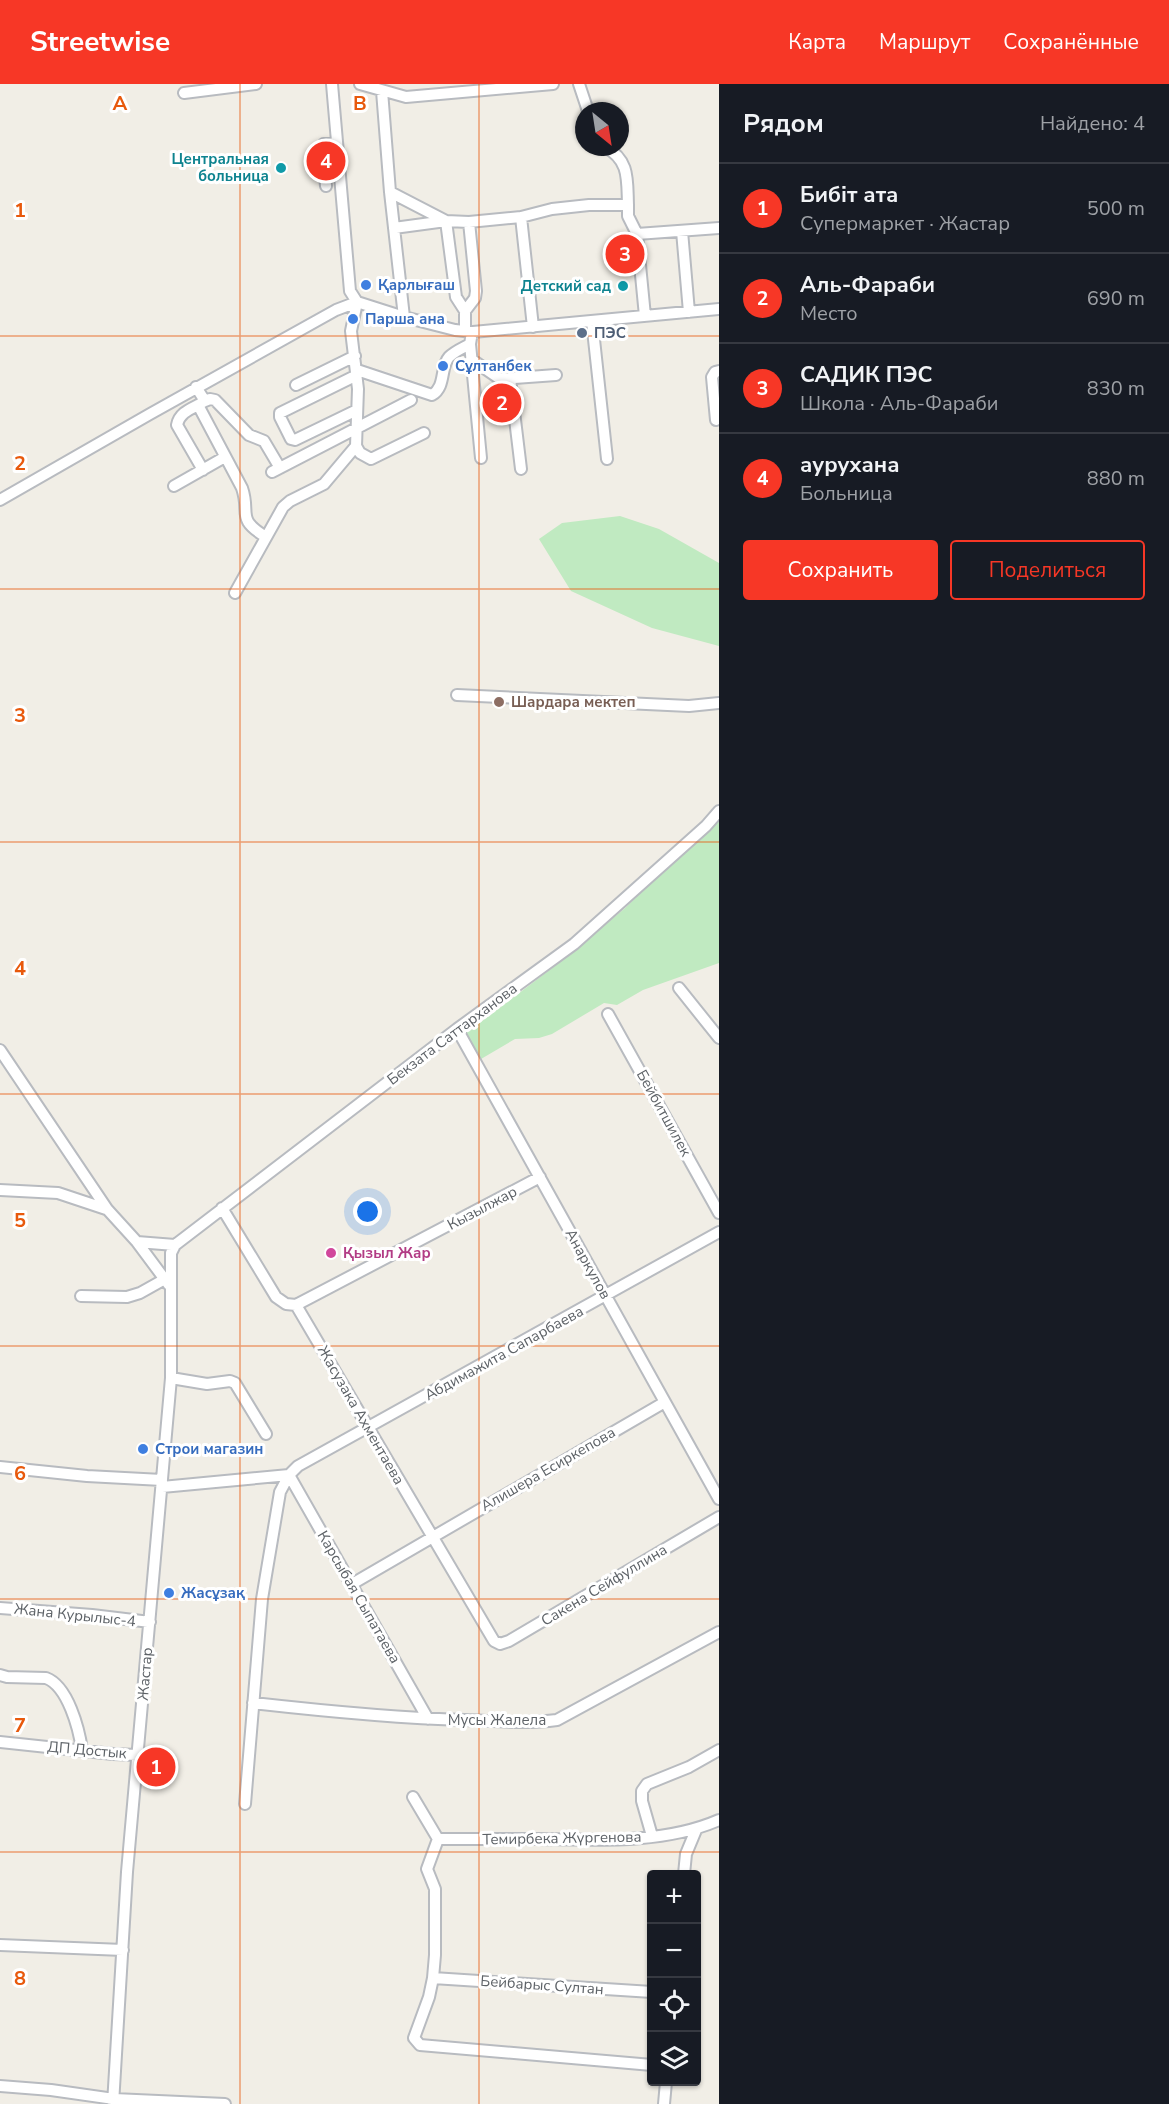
<!DOCTYPE html>
<html lang="ru">
<head>
<meta charset="utf-8">
<style>
  :root { --surface:#171b24; --page:#20242c; --text:#f1f3f6; --muted:#9ea1a6; --line:#363941; --accent:#f73726 }
  body { margin:0; font-family:"Nunito Sans",sans-serif; background:var(--page); color:var(--text) }
  .controls { position:absolute; right:18px; bottom:18px; display:grid; overflow:hidden; border-radius:6px; box-shadow:0 2px 4px #0004 }
  .controls button { width:54px; height:54px; display:grid; place-items:center; padding:0; border:0; border-bottom:2px solid var(--line); background:var(--surface); color:var(--text); font:30px sans-serif }
  .compass { position:absolute; left:575px; top:18px; width:54px; height:54px; border-radius:50%; background:var(--surface); box-shadow:0 2px 4px #0004; rotate:150deg }
  .you { position:absolute; left:368px; top:1128px; width:21px; height:21px; margin:-15px; border:4px solid #fff; border-radius:50%; background:#1a73e8; box-shadow:0 0 0 9px #1a73e833 }
  .badge { display:grid; place-items:center; width:39px; height:39px; border-radius:50%; background:var(--accent); color:#fff; font-size:20px; font-weight:700 }
  .pin { position:absolute; translate:-50% -50%; border:3px solid #fff; box-shadow:0 2px 6px #0006 }
  .list { margin:0; padding:0; list-style:none }
  h2 { display:flex; justify-content:space-between; align-items:center; height:78px; margin:0; padding:0 24px; font-size:26px }
  h2 small { font-size:20px; font-weight:400; color:var(--muted) }
  .list li { display:grid; grid-template-columns:39px 1fr auto; gap:18px; align-items:center; box-sizing:border-box; height:90px; padding:0 24px; border-top:2px solid var(--line) }
  .list b { display:block; font-size:22px; white-space:nowrap }
  .list p { margin:0; font-size:20px; white-space:nowrap; color:var(--muted) }
  .list em { font-size:20px; font-style:normal; color:var(--muted) }
  .actions { display:flex; gap:12px; padding:18px 24px }
  .actions a { flex:1; padding:14px 0; border:2px solid var(--accent); border-radius:6px; text-align:center; font-size:21px; color:var(--accent) }
  .actions .main { background:var(--accent); color:#fff }
  .icon { flex:none; width:33px; height:33px; fill:none; stroke:currentColor; stroke-width:2; stroke-linecap:round; stroke-linejoin:round }
  .map { position:relative; flex:none; width:719px; height:2020px; overflow:hidden }
  header { display:flex; align-items:center; gap:36px; box-sizing:border-box; height:84px; padding:0 30px; background:var(--accent); color:#fff }
  header strong { font-size:28px }
  nav { display:flex; gap:33px; margin-inline-start:auto; font-size:21px }
  main { display:flex }
  aside { flex:1; background:var(--surface) }
  .map>svg:first-child { display:block }
  .green { fill:#c0eac1 }
  .lines { fill:none; stroke-linecap:round; stroke-linejoin:round }
  .minor-casing { stroke:#b8bbc0; stroke-width:14 }
  .minor { stroke:#fff; stroke-width:10 }
  .grid { fill:none; stroke:#e8590c; stroke-width:1.5; stroke-opacity:0.55 }
  .culture-dot { fill:#0f9aa8; stroke:#fff; stroke-width:2 }
  .shop-dot { fill:#3f7fe0; stroke:#fff; stroke-width:2 }
  .service-dot { fill:#5c6f8a; stroke:#fff; stroke-width:2 }
  .education-dot { fill:#8d6e63; stroke:#fff; stroke-width:2 }
  .hotel-dot { fill:#d1479c; stroke:#fff; stroke-width:2 }
  .labels { text-anchor:middle; dominant-baseline:central; stroke-width:6; stroke-linejoin:round; paint-order:stroke }
  .culture-label { font-size:15px; font-weight:bold; fill:#0d838f; stroke:#fff; text-anchor:end }
  .shop-label { font-size:15px; font-weight:bold; fill:#366cbe; stroke:#fff; text-anchor:start }
  .service-label { font-size:15px; font-weight:bold; fill:#4e5e75; stroke:#fff; text-anchor:start }
  .education-label { font-size:15px; font-weight:bold; fill:#785e54; stroke:#fff; text-anchor:start }
  .street-label { font-size:15px; fill:#5d6267; stroke:#fff }
  .hotel-label { font-size:15px; font-weight:bold; fill:#b23c85; stroke:#fff; text-anchor:start }
  .grid-label { font-size:20px; text-anchor:middle; font-weight:bold; fill:#e8590c; stroke:#fff; stroke-width:6; stroke-linejoin:round; paint-order:stroke }
</style>
</head>
<body>
<header>
<strong>Streetwise</strong>
<nav><a>Карта</a><a>Маршрут</a><a>Сохранённые</a></nav>
</header>
<main>
<div class="map">
<svg width="719" height="2020" viewBox="0 0 719 2020">
  <rect width="100%" height="100%" fill="#f1eee6"/>
  <!-- green -->
  <path class="green" d="M 620,432 L 659,445 L 719,479 L 719,562 L 652,544 L 571,507 L 539,455 L 562,439 Z
    M 719,733 L 719,879 L 643,906 L 617,921 L 604,919 L 552,950 L 539,954 L 515,955 L 481,975 L 465,950 L 560,878 L 624,825 Z"/>
  <g class="lines">
    <!-- minor casing -->
    <g class="minor-casing">
      <path id="minor" d="M 332,0 L 350,207 L 357,218
        M 360,0 L 406,13 L 553,0
        M 579,0 L 588,27
        M 382,7 L 390,108 L 404,233
        M 184,9 L 256,0
        M 605,63 C 630,76 627,96 628,121
        M 326,102 L 322,64 L 324,60 L 337,59
        M 390,108 L 446,137 L 469,138 L 521,133 L 552,125 L 589,121 L 628,121 L 628,132 L 637,150 L 645,232
        M 521,133 L 533,243
        M 394,144 L 446,137 L 456,213 L 465,227 L 465,247
        M 682,147 L 689,228
        M 637,150 L 719,144
        M 357,218 L 351,247 L 358,305 L 356,362 L 360,369 L 371,375 L 424,349
        M 465,227 L 475,214 L 476,207 L 469,138
        M 592,237 L 607,375
        M 471,254 L 470,260 L 481,374
        M 471,275 L 500,295 L 556,291
        M 357,286 L 432,311 C 446,303 440,283 449,273 C 455,267 463,264 470,260
        M 357,291 L 280,329 L 280,333 L 291,355 L 295,356 L 357,326
        M 510,294 L 521,385
        M 296,301 L 355,272
        M 196,303 L 205,317 L 198,321 L 242,404 C 251,430 235,434 266,453
        M 205,317 L 210,315 L 215,316 L 249,351 L 264,357 L 280,384
        M 198,321 C 188,326 179,330 177,341 L 203,386
        M 716,336 L 712,293 L 715,288 L 719,287
        M 272,388 L 411,316
        M 174,402 L 225,373
        M 0,416 L 150,330 L 336,226 L 357,218 L 404,233 L 455,246 L 473,248 L 719,225
        M 235,509 L 283,423 L 290,417 L 324,400 L 356,362
        M 457,611 L 689,622 L 719,619
        M 679,904 L 719,954
        M 608,930 L 719,1129
        M 457,945 L 719,1415
        M 0,966 L 107,1125 L 137,1158 L 169,1201
        M 0,1106 L 58,1109 L 106,1125
        M 222,1124 L 276,1213 L 286,1220 L 296,1221
        M 137,1158 L 175,1161
        M 81,1212 L 127,1213 L 140,1209 L 165,1195
        M 296,1221 L 494,1557 L 500,1560 L 509,1557 L 719,1433
        M 296,1221 L 540,1093
        M 171,1294 L 207,1300 L 230,1297 L 235,1299 L 266,1350
        M 0,1383 L 87,1392 L 162,1396
        M 289,1391 L 428,1635
        M 162,1403 L 289,1391
        M 352,1500 L 665,1318
        M 0,1524 L 92,1531 L 150,1538
        M 0,1591 L 7,1593 L 46,1594 C 68,1602 79,1645 82,1666
        M 253,1619 C 324,1627 394,1634 465,1636 C 496,1637 527,1640 557,1636 L 719,1548
        M 0,1658 L 113,1670 L 137,1671
        M 413,1713 L 438,1755
        M 245,1720 L 262,1515 L 280,1408 L 289,1391 L 298,1382 L 719,1148
        M 652,1752 L 642,1717 L 642,1707 L 647,1700 L 689,1683 L 719,1666
        M 438,1755 L 427,1785 L 435,1805 L 435,1871 L 433,1894 L 429,1913 L 414,1954 L 420,1961 L 652,1981
        M 438,1755 C 471,1755 505,1755 539,1755 C 598,1756 664,1760 719,1736
        M 684,1790 L 686,1770 L 696,1746
        M 0,1861 L 123,1866
        M 433,1894 L 652,1908
        M 0,2002 L 51,2006 L 114,2015 L 225,2020
        M 113,2020 L 127,1788 L 171,1294 L 171,1169 L 175,1161 L 457,945 L 574,860 L 706,742 L 719,727
        M 664,2020 L 666,1998"/>
    </g>
    <!-- minor -->
    <use href="#minor" class="minor"/>
  </g>
  <!-- grid -->
  <path class="grid" d="M 240,0 L 240,2020M 479,0 L 479,2020M 0,252 L 719,252M 0,505 L 719,505M 0,758 L 719,758M 0,1010 L 719,1010M 0,1262 L 719,1262M 0,1515 L 719,1515M 0,1768 L 719,1768"/>
  <!-- markers -->
  <g class="culture-dot">
    <circle cx="281" cy="84" r="6"/>
    <circle cx="623" cy="202" r="6"/>
  </g>
  <g class="shop-dot">
    <circle cx="366" cy="201" r="6"/>
    <circle cx="353" cy="235" r="6"/>
    <circle cx="443" cy="282" r="6"/>
    <circle cx="143" cy="1365" r="6"/>
    <circle cx="169" cy="1509" r="6"/>
  </g>
  <circle class="service-dot" cx="582" cy="249" r="6"/>
  <circle class="education-dot" cx="499" cy="618" r="6"/>
  <circle class="hotel-dot" cx="331" cy="1169" r="6"/>
  <g class="labels">
    <!-- culture labels -->
    <g class="culture-label">
      <text x="269" y="75">Центральная<tspan x="269" dy="17">больница</tspan></text>
      <text x="611" y="202">Детский сад</text>
    </g>
    <!-- shop labels -->
    <g class="shop-label">
      <text x="378" y="201">Қарлығаш</text>
      <text x="365" y="235">Парша ана</text>
      <text x="455" y="282">Сұлтанбек</text>
      <text x="155" y="1365">Строи магазин</text>
      <text x="181" y="1509">Жасұзақ</text>
    </g>
    <!-- service labels -->
    <g class="service-label">
      <text x="594" y="249">ПЭС</text>
    </g>
    <!-- education labels -->
    <g class="education-label">
      <text x="511" y="618">Шардара мектеп</text>
    </g>
    <!-- street labels -->
    <g class="street-label">
      <text transform="translate(452 950) rotate(-37)">Бекзата Саттарханова</text>
      <text transform="translate(664 1029) rotate(61)">Бейбитшилек</text>
      <text transform="translate(482 1124) rotate(-28)">Кызылжар</text>
      <text transform="translate(588 1180) rotate(61)">Анаркулов</text>
      <text transform="translate(504 1269) rotate(-29)">Абдимажита Сапарбаева</text>
      <text transform="translate(361 1331) rotate(60)">Жасузака Ахментаева</text>
      <text transform="translate(548 1385) rotate(-30)">Алишера Есиркепова</text>
      <text transform="translate(604 1501) rotate(-31)">Сакена Сейфуллина</text>
      <text transform="translate(359 1513) rotate(60)">Карсыбая Сыпатаева</text>
      <text transform="translate(75 1531) rotate(6)">Жана Курылыс-4</text>
      <text transform="translate(145 1590) rotate(-85)">Жастар</text>
      <text x="497" y="1636">Мусы Жалела</text>
      <text transform="translate(87 1666) rotate(5)">ДП Достык</text>
      <text transform="translate(562 1754) rotate(-1)">Темирбека Жүргенова</text>
      <text transform="translate(542 1901) rotate(4)">Бейбарыс Султан</text>
    </g>
    <!-- hotel labels -->
    <g class="hotel-label">
      <text x="343" y="1169">Қызыл Жар</text>
    </g>
  </g>
  <g class="grid-label">
    <text x="120" y="26">A</text>
    <text x="360" y="26">B</text>
    <text x="20" y="133">1</text>
    <text x="20" y="386">2</text>
    <text x="20" y="638">3</text>
    <text x="20" y="891">4</text>
    <text x="20" y="1143">5</text>
    <text x="20" y="1396">6</text>
    <text x="20" y="1648">7</text>
    <text x="20" y="1901">8</text>
  </g>
</svg>
<div class="controls">
<button>+</button>
<button>−</button>
<button><svg class="icon" aria-label="locate" viewBox="0 0 24 24"><circle cx="12" cy="12" r="6"/><path d="M12 2v4M12 18v4M2 12h4M18 12h4"/></svg></button>
<button><svg class="icon" aria-label="layers" viewBox="0 0 24 24"><path d="M12 4l9 5-9 5-9-5zM3 14l9 5 9-5"/></svg></button>
</div>
<svg class="compass" viewBox="-18 -18 36 36"><path d="M0-13l5 13h-10z" fill="#e53935"/><path d="M0 13l5-13h-10z" fill="#9ea1a6"/></svg>
<div class="you"></div>
<div class="pin badge" style="left:156px;top:1683px">1</div>
<div class="pin badge" style="left:502px;top:319px">2</div>
<div class="pin badge" style="left:625px;top:170px">3</div>
<div class="pin badge" style="left:326px;top:77px">4</div>
</div>
<aside>
<h2>Рядом<small>Найдено: 4</small></h2>
<ul class="list">
<li><span class="badge">1</span><div><b>Бибіт ата</b><p>Супермаркет · Жастар</p></div><em>500 m</em></li>
<li><span class="badge">2</span><div><b>Аль-Фараби</b><p>Место</p></div><em>690 m</em></li>
<li><span class="badge">3</span><div><b>САДИК ПЭС</b><p>Школа · Аль-Фараби</p></div><em>830 m</em></li>
<li><span class="badge">4</span><div><b>аурухана</b><p>Больница</p></div><em>880 m</em></li>
</ul>
<div class="actions"><a class="main">Сохранить</a><a>Поделиться</a></div>
</aside>
</main>
</body>
</html>
